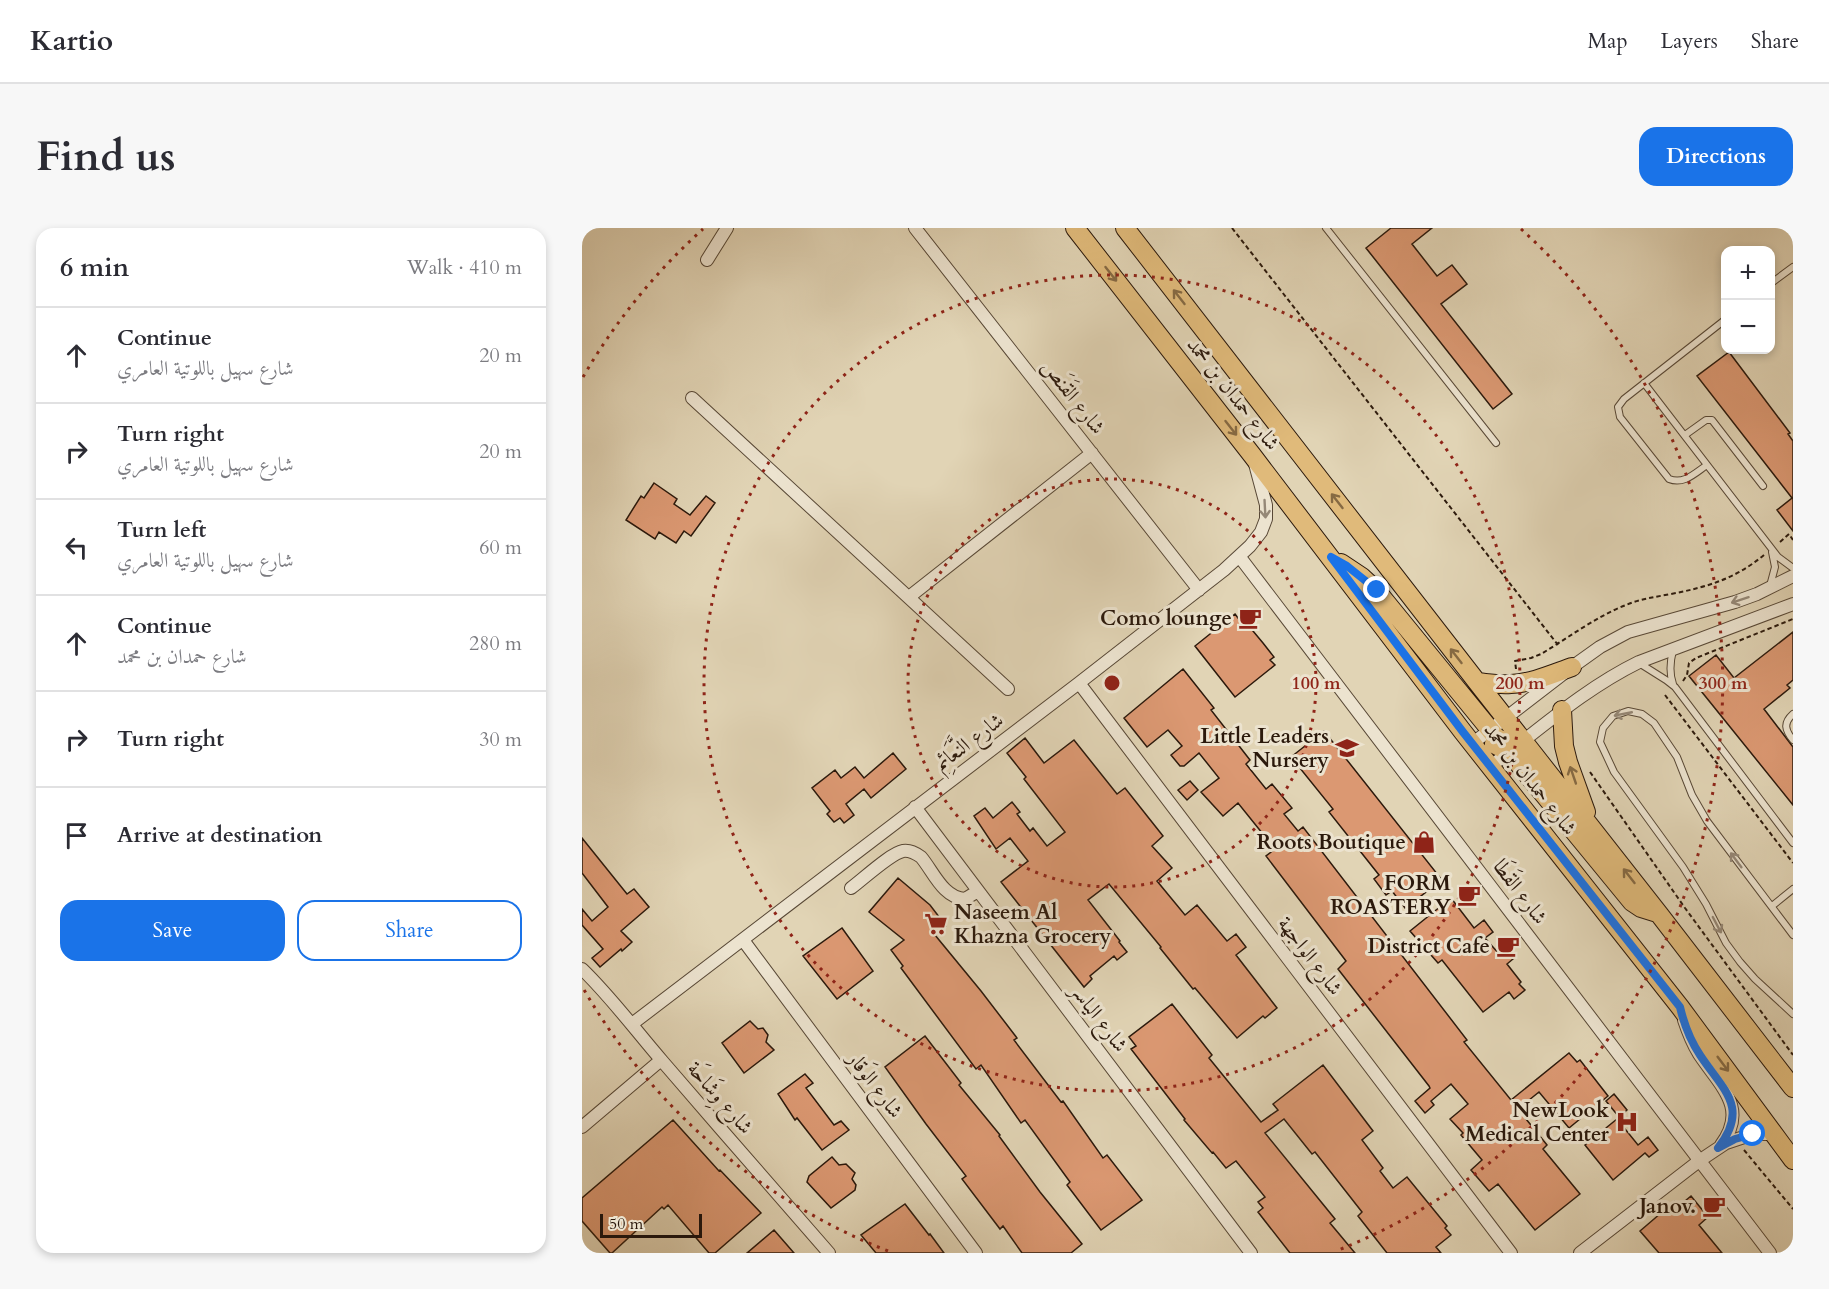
<!DOCTYPE html>
<html lang="en">
<head>
<meta charset="utf-8">
<style>
  :root { --surface:#fff; --page:#f7f7f7; --text:#2b2b33; --muted:#7c7c81; --line:#e1e1e2; --accent:#1a73e8 }
  body { margin:0; font-family:Cardo,Amiri,serif; background:var(--page); color:var(--text) }
  .controls { position:absolute; right:18px; top:18px; display:grid; overflow:hidden; border-radius:12px; box-shadow:0 3px 9px #0003 }
  .controls button { width:54px; height:54px; display:grid; place-items:center; padding:0; border:0; border-bottom:2px solid var(--line); background:var(--surface); color:var(--text); font:30px sans-serif }
  .scale { position:absolute; left:18px; bottom:15px; width:102px; box-sizing:border-box; padding-left:6px; border:3px solid #2b190c; border-top:0; font-size:16px; line-height:21px; white-space:nowrap; color:#2b190c; -webkit-text-stroke:4px #ece3cf; paint-order:stroke }
  .stop { position:absolute; width:18px; height:18px; margin:-14px; border:4px solid #1a73e8; border-radius:50%; background:#fff }
  .stop.end { background:#1a73e8; border-color:#fff; box-shadow:0 2px 6px #0008 }
  .list { margin:0; padding:0; list-style:none }
  h2 { display:flex; justify-content:space-between; align-items:center; height:78px; margin:0; padding:0 24px; font-size:26px }
  h2 small { font-size:20px; font-weight:400; color:var(--muted) }
  .list li { display:grid; grid-template-columns:39px 1fr auto; gap:18px; align-items:center; box-sizing:border-box; height:96px; padding:0 24px; border-top:2px solid var(--line) }
  .list b { display:block; font-size:22px; white-space:nowrap }
  .list p { margin:0; font-size:20px; white-space:nowrap; color:var(--muted) }
  .list em { font-size:20px; font-style:normal; color:var(--muted) }
  .actions { display:flex; gap:12px; padding:18px 24px }
  .actions a { flex:1; padding:14px 0; border:2px solid var(--accent); border-radius:18px; text-align:center; font-size:21px; color:var(--accent) }
  .actions .main { background:var(--accent); color:#fff }
  .icon { flex:none; width:33px; height:33px; fill:none; stroke:currentColor; stroke-width:2; stroke-linecap:round; stroke-linejoin:round }
  .map { position:relative; flex:none; width:1211px; height:1025px; overflow:hidden; border-radius:18px }
  header { display:flex; align-items:center; gap:36px; box-sizing:border-box; height:84px; padding:0 30px; background:var(--surface); border-bottom:2px solid var(--line) }
  header strong { font-size:28px }
  nav { display:flex; gap:33px; margin-inline-start:auto; font-size:21px }
  .intro { display:flex; align-items:center; justify-content:space-between; box-sizing:border-box; height:144px; padding:0 36px }
  h1 { margin:0; font-size:42px }
  .button { padding:15px 27px; border-radius:18px; background:var(--accent); color:#fff; font-size:21px; font-weight:700 }
  main { display:flex; gap:36px; padding:0 36px }
  aside { flex:1; background:var(--surface); border-radius:18px; box-shadow:0 3px 9px #0003 }
  .map>svg:first-child { display:block }
  .building { fill:#db9872; stroke:#2b190c; stroke-width:1.5 }
  .lines { fill:none; stroke-linecap:round; stroke-linejoin:round }
  .service-casing { stroke:#584836; stroke-width:8 }
  .minor-casing { stroke:#584836; stroke-width:14 }
  .primary-casing { stroke:#2b190c; stroke-width:20 }
  .path { stroke:#2b190c; stroke-width:2; stroke-dasharray:4.5 3; stroke-linecap:butt }
  .service { stroke:#ece3cf; stroke-width:6 }
  .minor { stroke:#ece3cf; stroke-width:12 }
  .primary { stroke:#e0ba7a; stroke-width:18 }
  .oneway { stroke:#866a43 }
  .oneway2 { stroke:#958877 }
  .route { stroke:#1a73e8; stroke-width:8 }
  .ring { fill:none; stroke:#8f2418; stroke-width:3; stroke-dasharray:3 6 }
  .labels { text-anchor:middle; dominant-baseline:central; stroke-width:6; stroke-linejoin:round; paint-order:stroke }
  .street-label { font-size:21px; fill:#2b190c; stroke:#ece3cf }
  .poi-label { font-size:21px; font-weight:bold; fill:#2b190c; stroke:#ece3cf; text-anchor:end }
  .centre { fill:#8f2418; stroke:#ece3cf; stroke-width:3 }
  .ring-label { font-size:18px; text-anchor:middle; font-weight:bold; fill:#8f2418; stroke:#ece3cf; stroke-width:6; stroke-linejoin:round; paint-order:stroke }
</style>
</head>
<body>
<header>
<strong>Kartio</strong>
<nav><a>Map</a><a>Layers</a><a>Share</a></nav>
</header>
<div class="intro"><h1>Find us</h1><a class="button">Directions</a></div>
<main>
<aside>
<h2>6 min<small>Walk · 410 m</small></h2>
<ul class="list">
<li><svg class="icon" aria-label="ahead" viewBox="0 0 24 24"><path d="M12 20V5M6 11l6-6 6 6"/></svg><div><b>Continue</b><p>شارع سهيل باللوتية العامري</p></div><em>20 m</em></li>
<li><svg class="icon" aria-label="right" viewBox="0 0 24 24"><path d="M7 20v-9h11M14 6l5 5-5 5"/></svg><div><b>Turn right</b><p>شارع سهيل باللوتية العامري</p></div><em>20 m</em></li>
<li><svg class="icon" aria-label="left" viewBox="0 0 24 24"><path d="M17 20v-9H6M10 6l-5 5 5 5"/></svg><div><b>Turn left</b><p>شارع سهيل باللوتية العامري</p></div><em>60 m</em></li>
<li><svg class="icon" aria-label="ahead" viewBox="0 0 24 24"><path d="M12 20V5M6 11l6-6 6 6"/></svg><div><b>Continue</b><p>شارع حمدان بن محمد</p></div><em>280 m</em></li>
<li><svg class="icon" aria-label="right" viewBox="0 0 24 24"><path d="M7 20v-9h11M14 6l5 5-5 5"/></svg><div><b>Turn right</b></div><em>30 m</em></li>
<li><svg class="icon" aria-label="arrive" viewBox="0 0 24 24"><path d="M6 21V4h12l-3 4 3 4H6"/></svg><div><b>Arrive at destination</b></div></li>
</ul>
<div class="actions"><a class="main">Save</a><a>Share</a></div>
</aside>
<div class="map">
<svg width="1211" height="1025" viewBox="0 0 1211 1025">
  <rect width="100%" height="100%" fill="#e1d4b5"/>
  <filter id="stains"><feTurbulence type="fractalNoise" baseFrequency=".00333" numOctaves="4"/><feColorMatrix values="0 0 0 0 .2 0 0 0 0 .09 0 0 0 0 .02 0 0 0 .5 -.17"/></filter>
  <radialGradient id="worn" r=".72"><stop offset=".6" stop-color="#630" stop-opacity="0"/><stop offset="1" stop-color="#630" stop-opacity=".3"/></radialGradient>
  <!-- building -->
  <path class="building" d="M 809,0 L 850,0 L 830,16 L 855,48 L 870,37 L 885,56 L 859,76 L 930,166 L 911,181 L 784,20 Z
    M 1147,124 L 1208,205 L 1206,206 L 1211,213 L 1211,303 L 1195,282 L 1210,270 L 1115,148 Z
    M 72,255 L 95,271 L 92,276 L 108,287 L 124,268 L 133,275 L 109,308 L 102,303 L 94,315 L 77,304 L 73,311 L 44,292 L 59,268 L 62,270 Z
    M 653,386 L 659,394 L 661,391 L 681,415 L 692,429 L 688,432 L 693,437 L 653,469 L 613,418 Z
    M 1211,404 L 1211,452 L 1205,457 L 1208,460 L 1182,481 L 1211,519 L 1211,577 L 1107,448 L 1134,427 L 1152,450 Z
    M 601,441 L 632,480 L 629,482 L 668,532 L 664,536 L 684,561 L 690,556 L 710,580 L 702,586 L 716,603 L 721,599 L 885,812 L 882,814 L 929,872 L 987,825 L 995,834 L 998,832 L 1026,868 L 987,900 L 957,864 L 936,881 L 965,917 L 961,921 L 998,966 L 953,1002 L 916,956 L 907,963 L 889,942 L 900,932 L 879,907 L 881,905 L 868,891 L 886,876 L 869,856 L 849,873 L 852,877 L 843,885 L 833,873 L 848,860 L 847,858 L 756,741 L 764,733 L 684,628 L 693,621 L 656,575 L 641,588 L 619,564 L 637,550 L 617,525 L 602,538 L 598,538 L 589,527 L 600,518 L 586,502 L 565,519 L 542,490 Z
    M 742,503 L 860,652 L 823,680 L 810,663 L 804,667 L 792,651 L 797,647 L 747,584 L 751,581 L 709,529 Z
    M 443,510 L 462,535 L 492,512 L 535,566 L 543,560 L 581,608 L 570,618 L 590,640 L 575,653 L 603,687 L 615,677 L 645,713 L 654,706 L 664,719 L 654,727 L 695,780 L 683,790 L 681,788 L 655,810 L 613,760 L 611,761 L 578,720 L 579,719 L 527,656 L 506,672 L 538,713 L 537,714 L 545,724 L 535,732 L 532,728 L 508,748 L 510,751 L 502,759 L 419,654 L 446,633 L 428,610 L 414,621 L 392,588 L 403,580 L 411,590 L 430,574 L 438,584 L 435,586 L 448,603 L 451,600 L 465,618 L 483,604 L 442,551 L 444,549 L 425,525 Z
    M 311,525 L 324,541 L 289,570 L 282,561 L 264,576 L 272,587 L 262,595 L 258,590 L 252,594 L 245,586 L 248,583 L 230,560 L 253,542 L 259,550 L 273,539 L 282,550 Z
    M 608,553 L 616,562 L 605,572 L 596,562 Z
    M 0,610 L 45,666 L 52,661 L 67,679 L 39,703 L 50,714 L 40,723 L 39,721 L 18,739 L 10,730 L 21,721 L 0,697 L 0,681 L 10,693 L 26,679 L 0,645 Z
    M 316,650 L 348,677 L 364,698 L 353,707 L 399,763 L 435,810 L 432,812 L 479,874 L 481,873 L 521,930 L 525,927 L 560,972 L 519,1002 L 485,957 L 488,954 L 443,892 L 439,895 L 399,837 L 394,841 L 319,740 L 321,738 L 309,722 L 322,712 L 287,684 Z
    M 869,670 L 892,700 L 902,692 L 911,704 L 903,710 L 918,727 L 924,722 L 931,731 L 925,736 L 939,754 L 937,756 L 943,762 L 932,771 L 927,764 L 901,784 L 860,732 L 856,735 L 828,703 Z
    M 260,700 L 291,743 L 255,771 L 221,728 Z
    M 590,776 L 630,827 L 627,830 L 679,894 L 696,882 L 691,876 L 741,837 L 791,903 L 780,912 L 801,940 L 798,943 L 811,960 L 825,949 L 865,998 L 863,1000 L 869,1007 L 854,1019 L 859,1025 L 805,1025 L 776,988 L 780,984 L 733,924 L 730,926 L 702,891 L 683,905 L 753,991 L 748,995 L 773,1025 L 708,1025 L 676,984 L 681,980 L 676,974 L 683,969 L 654,933 L 644,940 L 631,924 L 630,925 L 602,892 L 603,891 L 549,821 L 554,818 L 547,809 Z
    M 168,793 L 176,801 L 181,800 L 186,807 L 184,814 L 192,822 L 162,845 L 140,815 Z
    M 343,808 L 379,855 L 377,857 L 418,907 L 417,908 L 458,964 L 500,1016 L 489,1025 L 440,1025 L 421,998 L 418,1001 L 380,951 L 384,948 L 344,896 L 303,839 Z
    M 223,846 L 231,855 L 224,860 L 252,897 L 259,893 L 267,902 L 240,922 L 215,890 L 213,892 L 196,866 Z
    M 1032,866 L 1045,882 L 1037,889 L 1024,873 Z
    M 1035,891 L 1056,917 L 1066,909 L 1076,922 L 1067,929 L 1063,925 L 1031,952 L 1003,917 Z
    M 91,892 L 137,943 L 138,942 L 179,985 L 133,1025 L 127,1025 L 86,977 L 82,981 L 80,979 L 30,1025 L 28,1025 L 0,993 L 0,970 Z
    M 250,929 L 257,937 L 264,936 L 273,945 L 270,951 L 274,957 L 273,962 L 249,980 L 225,954 L 227,948 Z
    M 1109,968 L 1126,989 L 1117,997 L 1140,1025 L 1077,1025 L 1058,1003 L 1093,973 L 1097,978 Z
    M 323,976 L 347,1007 L 348,1006 L 362,1025 L 294,1025 L 279,1007 Z
    M 192,1002 L 212,1025 L 165,1025 Z"/>
  <g class="lines">
    <!-- service casing -->
    <g class="service-casing">
      <path id="service" d="M 744,0 L 914,215
        M 1188,56 L 1211,39
        M 1062,155 L 1196,329 L 1211,340
        M 1103,207 L 1124,192 L 1130,192 L 1181,258
        M 1125,237 C 1113,245 1102,257 1087,251 L 1038,189 L 1036,179 L 1042,171 L 1144,91
        M 1188,358 L 1193,339 L 1190,324
        M 1057,435 L 1084,452 L 1093,459 L 1211,615
        M 1091,456 C 1087,445 1088,434 1091,422
        M 1211,486 C 1201,495 1203,502 1211,512
        M 1190,678 L 1211,661
        M 1211,707 L 1125,593 L 1110,567 L 1095,529 L 1072,495 L 1060,486 L 1046,483 L 1031,488 L 1021,500 L 1018,514 L 1032,544 L 1101,639 L 1124,676 L 1144,715 L 1158,734 L 1173,751 L 1211,786"/>
    </g>
    <!-- minor casing -->
    <g class="minor-casing">
      <path id="minor" d="M 333,0 L 617,362
        M 125,32 L 145,0
        M 110,170 L 426,461
        M 657,328 L 1188,1025
        M 327,369 L 510,225
        M 497,455 L 929,1025
        M 891,515 L 990,439 L 1018,419 L 1046,404 L 1153,374 L 1175,366 L 1211,348
        M 909,538 C 958,501 1002,461 1057,434 L 1211,376
        M 333,579 L 669,1025
        M 269,660 C 280,652 309,625 321,623 C 328,622 333,625 339,629 C 351,643 361,670 383,671 L 396,663
        M 161,712 L 394,1025
        M 0,741 C 30,770 54,803 81,834 C 136,898 191,961 247,1025
        M 1102,792 C 1106,804 1111,816 1117,826 C 1138,858 1167,880 1139,917
        M 50,796 L 497,455 L 642,342 L 668,318 L 679,304 L 684,291 L 684,277 L 673,236
        M 0,899 L 79,832
        M 998,1025 L 1117,933 L 1144,915 L 1171,906 L 1190,906"/>
    </g>
    <!-- primary casing -->
    <g class="primary-casing">
      <path id="primary" d="M 493,0 L 670,227 L 881,504 L 1098,779 L 1211,932
        M 543,0 L 895,454 L 1077,686 L 1211,860
        M 759,335 L 780,349 L 794,362 L 914,509 C 923,515 931,517 942,513
        M 895,454 C 906,455 917,457 929,456 C 950,455 970,446 990,439
        M 980,482 L 982,518 L 986,534 L 1004,584
        M 912,516 L 927,524 L 1050,674 L 1059,680 L 1075,685"/>
    </g>
    <!-- path -->
    <path class="path" d="M 650,0 L 976,417
      M 1198,314 L 1207,306 L 1211,312
      M 934,441 L 933,433 L 949,430 L 959,426 C 986,410 1015,388 1044,377 C 1058,371 1073,369 1089,366 C 1125,359 1153,351 1182,327
      M 1101,453 L 1105,447 L 1107,435 L 1114,430 L 1211,391
      M 1083,467 L 1211,635
      M 1008,544 L 1103,680 L 1211,827
      M 1162,922 L 1211,981"/>
    <!-- service -->
    <use href="#service" class="service"/>
    <!-- minor -->
    <use href="#minor" class="minor"/>
    <!-- primary -->
    <use href="#primary" class="primary"/>
  </g>
  <!-- one-way arrows -->
  <defs><path id="oneway-shaft" d="M-6 0H5M1.5-3L5.5 0L1.5 3" fill="none" stroke-width="1.6" stroke-linecap="round" stroke-linejoin="round" transform="scale(1.5)"/></defs>
  <g class="oneway">
    <use href="#oneway-shaft" transform="translate(529 46) rotate(52)"/>
    <use href="#oneway-shaft" transform="translate(597 69) rotate(-128)"/>
    <use href="#oneway-shaft" transform="translate(649 200) rotate(52)"/>
    <use href="#oneway-shaft" transform="translate(755 273) rotate(-128)"/>
    <use href="#oneway-shaft" transform="translate(874 428) rotate(-128)"/>
    <use href="#oneway-shaft" transform="translate(991 547) rotate(-109)"/>
    <use href="#oneway-shaft" transform="translate(1047 648) rotate(-128)"/>
    <use href="#oneway-shaft" transform="translate(1141 836) rotate(53)"/>
  </g>
  <g class="oneway2">
    <use href="#oneway-shaft" transform="translate(683 281) rotate(87)"/>
    <use href="#oneway-shaft" transform="translate(1158 372) rotate(162)"/>
    <use href="#oneway-shaft" transform="translate(1041 486) rotate(169)"/>
    <use href="#oneway-shaft" transform="translate(1154 632) rotate(-127)"/>
    <use href="#oneway-shaft" transform="translate(1135 697) rotate(62)"/>
  </g>
  <g class="lines">
    <!-- route -->
    <path class="route" d="M 795,362 L 765,338 L 749,329 L 881,504 L 1098,779 C 1102,796 1108,812 1118,827 C 1141,862 1168,879 1136,920 L 1153,911 L 1171,906"/>
  </g>
  <!-- distance rings -->
  <g class="ring">
    <circle cx="530" cy="455" r="204"/>
    <circle cx="530" cy="455" r="408"/>
    <path d="M306 1023A611 611 0 0 1 1 760M1 149A611 611 0 0 1 121 1M939 1A611 611 0 0 1 754 1023"/>
  </g>
  <!-- icons -->
  <defs>
    <g id="cafe-bare" transform="scale(1.8)"><path d="M-5.5-4.5H6V0H3Q3 3.5 0 3.5H-2.5Q-5.5 3.5-5.5 0ZM3-3.2v2h1.7v-2ZM-6 4.5H4V6H-6Z" fill="#8f2418" stroke="#ece3cf" stroke-width="2.5" paint-order="stroke"/></g>
    <g id="school-bare" transform="scale(1.8)"><path d="M0-5L7-2L0 1L-7-2ZM-4 1L0 2.5L4 1V4Q0 6-4 4Z" fill="#8f2418" stroke="#ece3cf" stroke-width="2.5" paint-order="stroke"/></g>
    <g id="shop-bare" transform="scale(1.8)"><path d="M-5-2.5h2.3a2.7 3.5 0 0 1 5.4 0H5L5.5 6h-11ZM-1.5-2.5h3a1.5 2.3 0 0 0-3 0Z" fill="#8f2418" stroke="#ece3cf" stroke-width="2.5" paint-order="stroke"/></g>
    <g id="supermarket-bare" transform="scale(1.8)"><path d="M-6-5.5h2.5l.6 2H6L4.5 2H-2.5L-4.4-4H-6ZM-1.5 3.2a1.3 1.3 0 1 0 .1 0ZM3 3.2a1.3 1.3 0 1 0 .1 0Z" fill="#8f2418" stroke="#ece3cf" stroke-width="2.5" paint-order="stroke"/></g>
    <g id="hospital-bare" transform="scale(1.8)"><path d="M-5-5h3v3.5h4V-5h3V5h-3V1.5h-4V5h-3Z" fill="#8f2418" stroke="#ece3cf" stroke-width="2.5" paint-order="stroke"/></g>
  </defs>
  <g fill-rule="evenodd">
    <use href="#cafe-bare" x="668" y="390"/>
    <use href="#school-bare" x="765" y="520"/>
    <use href="#shop-bare" x="842" y="614"/>
    <use href="#cafe-bare" x="887" y="667"/>
    <use href="#supermarket-bare" x="354" y="696"/>
    <use href="#cafe-bare" x="926" y="718"/>
    <use href="#hospital-bare" x="1045" y="894"/>
    <use href="#cafe-bare" x="1132" y="978"/>
  </g>
  <g class="labels">
    <!-- street labels -->
    <g class="street-label">
      <text transform="translate(651 166) rotate(52)">شارع حمدان بن محمد</text>
      <text transform="translate(491 169) rotate(52)">شارع القَنَص</text>
      <text transform="translate(387 514) rotate(-37)">شارع النَّعَائِم</text>
      <text transform="translate(948 551) rotate(52)">شارع حمدان بن محمد</text>
      <text transform="translate(938 664) rotate(53)">شارع القَطَا</text>
      <text transform="translate(728 728) rotate(53)">شارع الواجهة</text>
      <text transform="translate(517 790) rotate(53)">شارع الياسر</text>
      <text transform="translate(293 857) rotate(53)">شارع الوَقار</text>
      <text transform="translate(138 870) rotate(49)">شارع وِشَاحَة</text>
    </g>
    <!-- poi labels -->
    <g class="poi-label">
      <text x="650" y="390">Como lounge</text>
      <text x="747" y="508">Little Leaders<tspan x="747" dy="24">Nursery</tspan></text>
      <text x="824" y="614">Roots Boutique</text>
      <text x="869" y="655">FORM<tspan x="869" dy="24">ROASTERY</tspan></text>
      <text x="372" y="684" text-anchor="start">Naseem Al<tspan x="372" dy="24">Khazna Grocery</tspan></text>
      <text x="908" y="718">District Cafe</text>
      <text x="1027" y="882">NewLook<tspan x="1027" dy="24">Medical Center</tspan></text>
      <text x="1114" y="978">Janov.</text>
    </g>
  </g>
  <circle cx="530" cy="455" r="9" class="centre"/>
  <g class="ring-label">
    <text x="734" y="461">100 m</text>
    <text x="938" y="461">200 m</text>
    <text x="1141" y="461">300 m</text>
  </g>
  <rect width="100%" height="100%" filter="url(#stains)"/>
  <rect width="100%" height="100%" fill="url(#worn)"/>
</svg>
<div class="controls">
<button>+</button>
<button>−</button>
</div>
<div class="scale">50 m</div>
<div class="stop" style="left:1171px;top:906px"></div>
<div class="stop end" style="left:795px;top:362px"></div>
</div>
</main>
</body>
</html>
